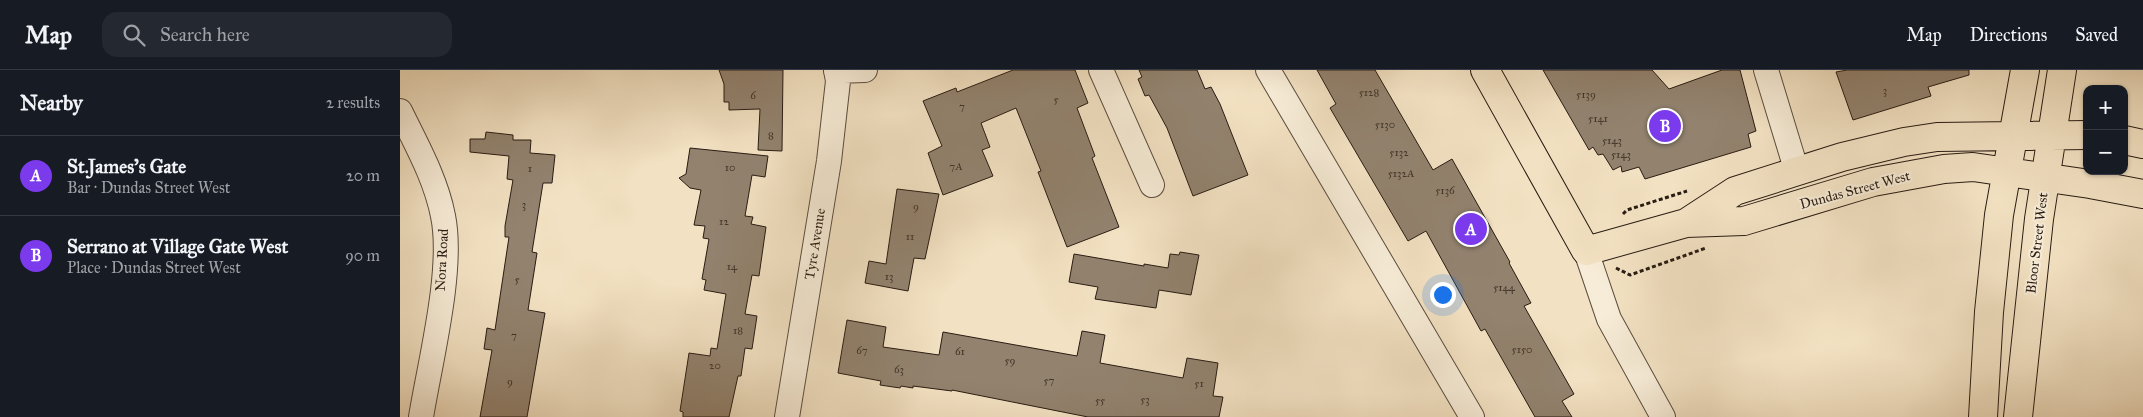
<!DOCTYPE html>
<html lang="en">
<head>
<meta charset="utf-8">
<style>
  :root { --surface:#171b24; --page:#242831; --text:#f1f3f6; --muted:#9ea1a6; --line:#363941; --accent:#7c3aed }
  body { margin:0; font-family:"IM FELL Great Primer",serif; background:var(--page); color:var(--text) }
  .controls { position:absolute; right:15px; top:15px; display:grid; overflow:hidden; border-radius:10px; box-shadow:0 1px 4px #0004 }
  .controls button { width:45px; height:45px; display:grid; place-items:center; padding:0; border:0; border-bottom:1px solid var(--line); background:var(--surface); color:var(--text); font:25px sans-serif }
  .you { position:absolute; left:1042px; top:224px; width:18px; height:18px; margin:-12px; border:4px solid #fff; border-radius:50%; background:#1a73e8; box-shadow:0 0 0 8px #1a73e833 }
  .badge { display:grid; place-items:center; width:32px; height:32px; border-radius:50%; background:var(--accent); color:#fff; font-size:16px; font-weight:700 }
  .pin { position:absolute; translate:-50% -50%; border:2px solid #fff; box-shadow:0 1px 5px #0006 }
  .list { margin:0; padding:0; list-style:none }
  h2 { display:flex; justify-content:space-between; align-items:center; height:65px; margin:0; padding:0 20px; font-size:21px }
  h2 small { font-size:16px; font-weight:400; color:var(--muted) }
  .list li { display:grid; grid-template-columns:32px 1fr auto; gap:15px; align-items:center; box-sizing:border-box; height:80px; padding:0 20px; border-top:1px solid var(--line) }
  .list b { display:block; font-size:19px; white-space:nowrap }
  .list p { margin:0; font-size:16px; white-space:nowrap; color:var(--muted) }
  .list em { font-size:16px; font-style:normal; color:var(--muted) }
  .icon { flex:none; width:28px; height:28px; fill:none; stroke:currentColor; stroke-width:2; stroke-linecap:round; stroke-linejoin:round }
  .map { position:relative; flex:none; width:1743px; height:347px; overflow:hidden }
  header { display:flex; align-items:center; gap:30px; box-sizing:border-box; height:70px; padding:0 25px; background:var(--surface); border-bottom:1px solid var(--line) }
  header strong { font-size:24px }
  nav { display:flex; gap:28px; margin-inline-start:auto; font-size:18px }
  .search { width:350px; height:45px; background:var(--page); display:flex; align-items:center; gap:12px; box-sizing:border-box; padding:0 18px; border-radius:15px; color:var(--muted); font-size:19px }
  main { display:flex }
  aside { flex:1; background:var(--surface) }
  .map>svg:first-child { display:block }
  .building { fill:#92826e; stroke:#291c13 }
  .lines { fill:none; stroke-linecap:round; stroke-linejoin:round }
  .minor-casing { stroke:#5b4d3f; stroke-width:26 }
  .major-casing { stroke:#291c13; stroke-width:30 }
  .path { stroke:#291c13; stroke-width:3; stroke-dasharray:4 2.5; stroke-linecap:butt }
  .minor { stroke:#f7ecd7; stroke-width:24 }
  .major { stroke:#f2e1c2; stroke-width:28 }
  .labels { text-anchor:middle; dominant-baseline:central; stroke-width:4; stroke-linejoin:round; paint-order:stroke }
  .number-label { font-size:11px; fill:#43362a }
  .street-label { font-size:14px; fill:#291c13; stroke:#f7ecd7 }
</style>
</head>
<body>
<header>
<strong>Map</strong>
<div class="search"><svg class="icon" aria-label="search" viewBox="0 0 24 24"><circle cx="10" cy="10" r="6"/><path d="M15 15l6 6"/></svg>Search here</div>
<nav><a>Map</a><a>Directions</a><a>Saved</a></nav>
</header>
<main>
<aside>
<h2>Nearby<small>2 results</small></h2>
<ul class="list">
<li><span class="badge">A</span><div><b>St.James's Gate</b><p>Bar · Dundas Street West</p></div><em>20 m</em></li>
<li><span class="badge">B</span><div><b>Serrano at Village Gate West</b><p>Place · Dundas Street West</p></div><em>90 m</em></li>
</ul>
</aside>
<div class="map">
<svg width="1743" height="347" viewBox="0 0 1743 347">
  <rect width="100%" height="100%" fill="#f2e1c2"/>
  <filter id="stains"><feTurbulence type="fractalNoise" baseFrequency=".004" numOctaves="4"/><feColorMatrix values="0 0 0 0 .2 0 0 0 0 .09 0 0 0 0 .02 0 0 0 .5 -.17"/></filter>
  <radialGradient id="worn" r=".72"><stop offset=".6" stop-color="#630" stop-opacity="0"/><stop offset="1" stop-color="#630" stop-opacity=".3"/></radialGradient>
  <!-- building -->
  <path class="building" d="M 319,0 L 383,0 L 382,81 L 358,80 L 360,39 L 329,40 L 329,32 L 324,32 L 324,14 Z
    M 613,0 L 675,0 L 688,33 L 677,38 L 695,86 L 692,88 L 719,157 L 667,177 L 638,102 L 641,101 L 616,38 L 581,53 L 590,77 L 582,80 L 593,106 L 543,125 L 528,83 L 542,76 L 523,31 L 556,18 L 557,22 Z
    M 739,0 L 797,0 L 805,19 L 811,17 L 820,34 L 848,105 L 793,126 L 767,58 L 749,25 L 745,26 L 738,9 L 742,7 Z
    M 917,0 L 975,0 L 1033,100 L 1052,89 L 1110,192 L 1109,193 L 1131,233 L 1124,236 L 1174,324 L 1162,331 L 1172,347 L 1135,347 L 1085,259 L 1081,261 L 1026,161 L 1008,171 L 930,38 L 936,34 Z
    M 1143,0 L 1252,0 L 1269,19 L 1322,0 L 1340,0 L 1356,61 L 1348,64 L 1351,77 L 1245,109 L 1239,97 L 1222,102 L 1221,96 L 1213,100 L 1203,84 L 1198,85 L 1193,77 L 1189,80 Z
    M 1447,0 L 1569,0 L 1569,5 L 1528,17 L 1531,26 L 1453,50 L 1436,2 Z
    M 86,62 L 113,65 L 113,70 L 131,70 L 130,83 L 155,85 L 152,113 L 143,113 L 132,182 L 137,183 L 128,240 L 145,243 L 127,347 L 80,347 L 92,280 L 84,279 L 87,258 L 95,260 L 109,167 L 105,167 L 105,156 L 113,110 L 107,109 L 109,86 L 70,82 L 70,69 L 85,69 Z
    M 290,78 L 368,86 L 365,107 L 352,105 L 345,146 L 353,147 L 351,154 L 366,157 L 359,206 L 352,205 L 345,244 L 357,246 L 352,279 L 345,278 L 341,306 L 338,306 L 329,347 L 283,347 L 283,342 L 280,341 L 289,283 L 310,286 L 311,278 L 317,279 L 326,224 L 304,220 L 306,210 L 302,209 L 309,169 L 303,168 L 305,156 L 294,155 L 301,120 L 290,118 L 279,108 L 286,104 Z
    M 497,119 L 539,124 L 525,189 L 514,188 L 508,221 L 465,213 L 469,191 L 486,194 Z
    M 780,182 L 799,185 L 791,225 L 759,220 L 756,238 L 695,229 L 698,217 L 669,212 L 674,184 L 744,196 L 744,194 L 768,198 L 770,184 L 779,185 Z
    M 447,250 L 486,257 L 483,277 L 539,285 L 543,262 L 677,286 L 682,261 L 705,265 L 700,293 L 783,308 L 787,288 L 818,293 L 813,326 L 823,327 L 819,347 L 688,347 L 552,320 L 552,321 L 513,316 L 513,318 L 501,316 L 500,318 L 480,315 L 481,311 L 438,303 Z"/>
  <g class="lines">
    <!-- minor casing -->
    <g class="minor-casing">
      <path id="minor" d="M 701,0 L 752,115
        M 868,0 L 1072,347
        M 1366,0 L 1397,102
        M 436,1 L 465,0
        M 0,41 C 16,74 36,109 43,146 C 54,199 30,292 21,347
        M 1186,181 L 1209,249 L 1263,347
        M 387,347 L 429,91 L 438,11 L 436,0"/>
    </g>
    <!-- major casing -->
    <g class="major-casing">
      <path id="major" d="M 1085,0 L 1186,181 L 1286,153 L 1344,151 L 1473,112 L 1544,99 L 1573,97 L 1690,114 L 1743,124
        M 1724,70 L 1743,74
        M 1286,153 L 1335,121 L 1442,87 L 1504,72 L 1537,67 L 1687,65
        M 1583,347 L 1589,242 L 1599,145 L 1625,0
        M 1618,347 L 1639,149 L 1662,0"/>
    </g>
    <!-- path -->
    <path class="path" d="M 1223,144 L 1227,140 L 1287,121
      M 1216,198 L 1230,205 L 1306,178"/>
    <!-- minor -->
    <use href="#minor" class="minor"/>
    <!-- major -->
    <use href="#major" class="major"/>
  </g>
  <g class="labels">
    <!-- number labels -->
    <g class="number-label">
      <text x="1485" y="20">3</text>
      <text x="969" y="22">5128</text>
      <text x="1186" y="24">5139</text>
      <text x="353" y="25">6</text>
      <text x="656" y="29">5</text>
      <text x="562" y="36">7</text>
      <text x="1198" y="48">5141</text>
      <text x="985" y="54">5130</text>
      <text x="371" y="65">8</text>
      <text x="1212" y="70">5143</text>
      <text x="999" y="82">5132</text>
      <text x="1221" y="84">5143</text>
      <text x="556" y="96">7A</text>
      <text x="330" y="97">10</text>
      <text x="130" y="98">1</text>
      <text x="1001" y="103">5132A</text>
      <text x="1045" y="120">5136</text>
      <text x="124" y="134">3</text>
      <text x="516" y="136">9</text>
      <text x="324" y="151">12</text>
      <text x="510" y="166">11</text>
      <text x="332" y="196">14</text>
      <text x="489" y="206">13</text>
      <text x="117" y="209">5</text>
      <text x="1104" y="217">5144</text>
      <text x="338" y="260">18</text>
      <text x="114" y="265">7</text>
      <text x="1122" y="279">5150</text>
      <text x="462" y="280">67</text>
      <text x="560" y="281">61</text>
      <text x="610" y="290">59</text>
      <text x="315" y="295">20</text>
      <text x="499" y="299">63</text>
      <text x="649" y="310">57</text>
      <text x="110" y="311">9</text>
      <text x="799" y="313">51</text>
      <text x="745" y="329">53</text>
      <text x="700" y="330">55</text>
    </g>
    <!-- street labels -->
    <g class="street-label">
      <text transform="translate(1455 120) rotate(-15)">Dundas Street West</text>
      <text transform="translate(1637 173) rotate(-83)">Bloor Street West</text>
      <text transform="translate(415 174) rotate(-81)">Tyre Avenue</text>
      <text transform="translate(42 190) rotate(-87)">Nora Road</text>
    </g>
  </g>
  <rect width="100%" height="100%" filter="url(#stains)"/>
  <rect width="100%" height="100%" fill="url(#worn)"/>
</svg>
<div class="controls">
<button>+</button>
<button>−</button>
</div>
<div class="you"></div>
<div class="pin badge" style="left:1071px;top:159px">A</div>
<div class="pin badge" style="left:1265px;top:56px">B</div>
</div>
</main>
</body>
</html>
